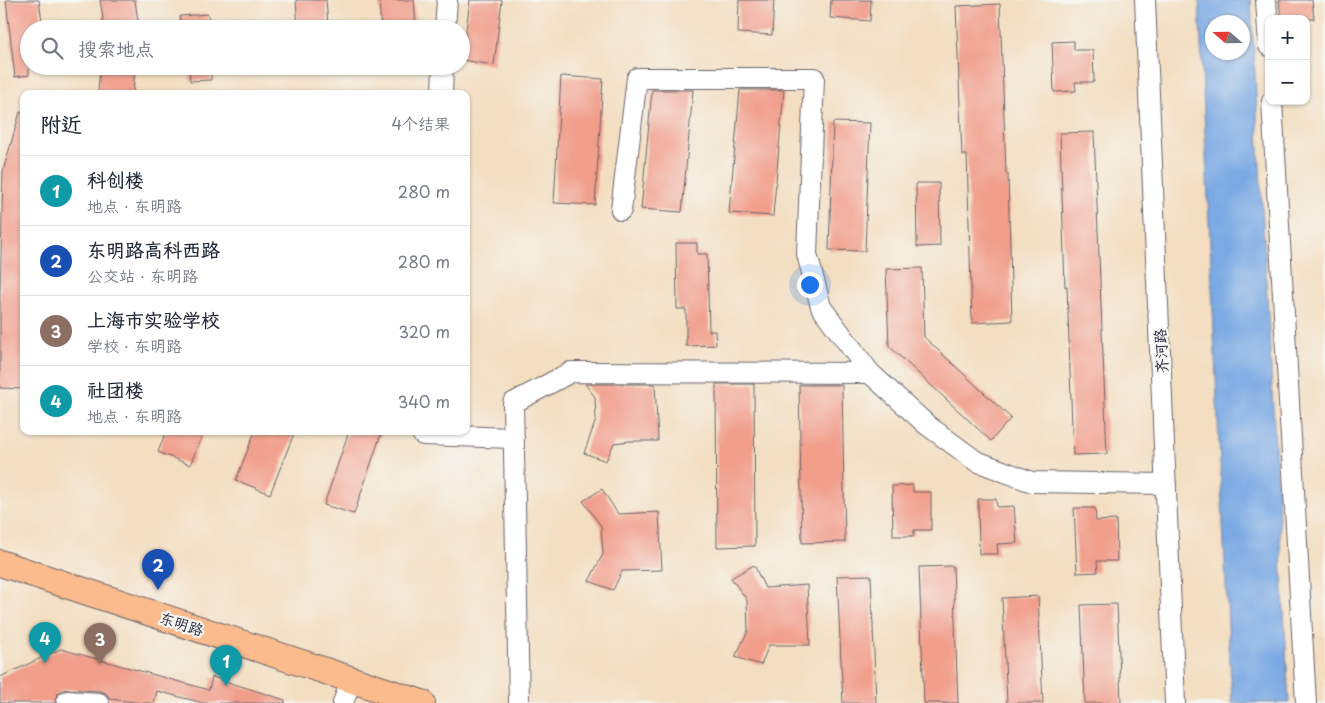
<!DOCTYPE html>
<html lang="zh">
<head>
<meta charset="utf-8">
<style>
  :root { --surface:#fff; --page:#f2f2f3; --text:#1f2937; --muted:#747a83; --line:#e0e1e3; --accent:#d1495b }
  body { margin:0; font-family:"Playpen Sans","LXGW WenKai TC",sans-serif; background:var(--page); color:var(--text) }
  .controls { position:absolute; right:15px; top:15px; display:grid; overflow:hidden; border-radius:10px; box-shadow:0 1px 4px #0004 }
  .controls button { width:45px; height:45px; display:grid; place-items:center; padding:0; border:0; border-bottom:1px solid var(--line); background:var(--surface); color:var(--text); font:25px sans-serif }
  .compass { position:absolute; left:1205px; top:15px; width:45px; height:45px; border-radius:50%; background:var(--surface); box-shadow:0 1px 4px #0004; rotate:290deg }
  .you { position:absolute; left:809px; top:284px; width:18px; height:18px; margin:-12px; border:4px solid #fff; border-radius:50%; background:#1a73e8; box-shadow:0 0 0 8px #1a73e833 }
  .badge { display:grid; place-items:center; width:32px; height:32px; border-radius:50%; background:var(--accent); color:#fff; font-size:16px; font-weight:700 }
  .pin { position:absolute; translate:-50% -41px; filter:drop-shadow(0 1px 2px #0008) }
  .pin::after { content:''; position:absolute; top:26px; width:18px; height:15px; background:inherit; clip-path:polygon(0 0,100% 0,50% 100%) }
  .list { margin:0; padding:0; list-style:none }
  h2 { display:flex; justify-content:space-between; align-items:center; height:65px; margin:0; padding:0 20px; font-size:21px }
  h2 small { font-size:16px; font-weight:400; color:var(--muted) }
  .list li { display:grid; grid-template-columns:32px 1fr auto; gap:15px; align-items:center; box-sizing:border-box; height:70px; padding:0 20px; border-top:1px solid var(--line) }
  .list b { display:block; font-size:19px; white-space:nowrap }
  .list p { margin:0; font-size:16px; white-space:nowrap; color:var(--muted) }
  .list em { font-size:16px; font-style:normal; color:var(--muted) }
  .icon { flex:none; width:28px; height:28px; fill:none; stroke:currentColor; stroke-width:2; stroke-linecap:round; stroke-linejoin:round }
  .map { position:relative; flex:none; width:1325px; height:703px; overflow:hidden }
  .search { position:absolute; background:var(--surface); box-shadow:0 1px 4px #0004; left:20px; top:20px; width:450px; height:55px; display:flex; align-items:center; gap:12px; box-sizing:border-box; padding:0 18px; border-radius:28px; color:var(--muted); font-size:19px }
  .panel { position:absolute; background:var(--surface); box-shadow:0 1px 4px #0004; left:20px; top:90px; width:450px; height:345px; border-radius:10px }
  .map>svg:first-child { display:block }
  .water { fill:#7aa9e3; stroke:#4e668f; fill-rule:evenodd }
  .building { fill:#f19e8b }
  .lines { fill:none; stroke-linecap:round; stroke-linejoin:round }
  .minor-casing { stroke:#6b646a; stroke-width:22 }
  .major-casing { stroke:#6b646a; stroke-width:28 }
  .minor { stroke:#fff; stroke-width:20 }
  .major { stroke:#fbbb8c; stroke-width:26 }
  .labels { text-anchor:middle; dominant-baseline:central; stroke-width:4.5; stroke-linejoin:round; paint-order:stroke }
  .street-label { font-size:15px; fill:#22223b; stroke:#f6f6f2 }
</style>
</head>
<body>
<div class="map">
<svg width="1325" height="703" viewBox="0 0 1325 703">
  <rect width="100%" height="100%" fill="#f6f6f2"/>
  <filter id="ink" filterUnits="userSpaceOnUse"><feTurbulence type="fractalNoise" baseFrequency=".02" numOctaves="2"/><feDisplacementMap in="SourceGraphic" scale="10" xChannelSelector="R" yChannelSelector="G"/><feConvolveMatrix kernelMatrix="1 2 1 2 8 2 1 2 1" color-interpolation-filters="sRGB"/></filter>
  <filter id="wash" filterUnits="userSpaceOnUse"><feTurbulence type="fractalNoise" baseFrequency=".0096" numOctaves="4" result="noise"/><feDisplacementMap in="SourceGraphic" scale="20" xChannelSelector="R" yChannelSelector="G"/><feGaussianBlur stdDeviation="1.12" result="paint"/><feColorMatrix in="noise" values="0 0 0 0 0 0 0 0 0 0 0 0 0 0 0 0 0 1.4 0 .05"/><feComposite in="paint" operator="in"/></filter>
  <g filter="url(#wash)">
    <rect width="100%" height="100%" fill="#f3dec1"/>
    <!-- water -->
    <path class="water" d="M 1199,0 L 1251,0 L 1289,703 L 1232,703 L 1219,444 ZM 1212,22 L 1242,22 L 1242,52 L 1212,52 Z"/>
    <g id="blocks">
      <!-- building -->
      <path class="building" d="M 6,0 L 39,0 L 43,29 L 29,29 L 29,75 L 15,77 Z
        M 100,0 L 135,0 L 138,21 L 138,29 L 102,29 L 103,18 Z
        M 296,0 L 326,0 L 328,25 L 298,27 Z
        M 379,0 L 414,0 L 416,29 L 381,29 Z
        M 470,0 L 502,0 L 494,65 L 462,60 Z
        M 739,0 L 774,0 L 772,35 L 738,33 Z
        M 831,0 L 871,0 L 870,21 L 830,18 Z
        M 1279,0 L 1312,0 L 1314,19 L 1281,19 Z
        M 1000,4 L 1006,174 L 1008,174 L 1012,321 L 972,323 L 967,155 L 962,155 L 956,6 Z
        M 208,14 L 209,29 L 180,29 L 180,16 Z
        M 1074,41 L 1074,50 L 1093,50 L 1094,82 L 1075,82 L 1076,91 L 1054,92 L 1052,42 Z
        M 100,66 L 135,66 L 133,94 L 98,94 Z
        M 189,66 L 211,66 L 211,80 L 190,81 Z
        M 561,76 L 603,79 L 595,205 L 554,203 Z
        M 652,90 L 693,90 L 682,212 L 641,209 Z
        M 740,90 L 784,90 L 773,216 L 729,213 Z
        M 20,112 L 24,113 L 24,389 L 0,388 L 0,296 L 3,171 Z
        M 833,122 L 870,123 L 865,251 L 829,250 Z
        M 1094,132 L 1107,454 L 1073,455 L 1067,286 L 1065,287 L 1060,133 Z
        M 916,183 L 939,183 L 940,246 L 917,247 Z
        M 676,243 L 697,243 L 697,254 L 707,254 L 709,331 L 715,331 L 716,345 L 686,346 L 686,309 L 677,309 Z
        M 922,268 L 924,337 L 1011,418 L 991,441 L 889,346 L 886,269 Z
        M 585,384 L 655,384 L 658,441 L 630,441 L 614,443 L 606,461 L 584,453 L 596,420 L 595,397 Z
        M 716,384 L 754,384 L 755,546 L 717,547 Z
        M 799,385 L 842,385 L 845,542 L 802,543 Z
        M 166,431 L 204,431 L 190,465 L 158,452 Z
        M 255,431 L 295,431 L 270,494 L 236,480 Z
        M 349,431 L 382,431 L 354,514 L 324,505 Z
        M 913,485 L 913,492 L 931,492 L 931,530 L 914,530 L 914,536 L 893,536 L 892,486 Z
        M 602,489 L 618,514 L 659,512 L 662,570 L 622,571 L 613,590 L 589,581 L 603,554 L 601,526 L 583,501 Z
        M 978,499 L 996,499 L 997,507 L 1014,506 L 1017,543 L 997,544 L 998,554 L 979,554 Z
        M 1074,508 L 1095,508 L 1096,521 L 1116,520 L 1117,561 L 1097,561 L 1098,572 L 1077,573 Z
        M 754,565 L 765,588 L 807,585 L 810,645 L 769,645 L 761,665 L 735,657 L 748,631 L 747,600 L 731,578 Z
        M 953,566 L 958,703 L 924,703 L 919,567 Z
        M 871,575 L 876,703 L 843,703 L 837,576 Z
        M 1038,596 L 1043,703 L 1007,703 L 1002,598 Z
        M 1117,604 L 1121,703 L 1085,703 L 1081,605 Z
        M 61,649 L 209,690 L 212,677 L 285,700 L 285,703 L 203,703 L 157,691 L 154,703 L 142,703 L 110,699 L 106,693 L 100,691 L 68,689 L 62,690 L 57,694 L 55,700 L 56,703 L 0,703 L 0,677 Z"/>
    </g>
  </g>
  <g filter="url(#ink)">
    <use href="#blocks" fill-opacity="0" stroke="#6b646a" stroke-width="1"/>
    <g class="lines">
      <!-- minor casing -->
      <g class="minor-casing">
        <path id="minor" d="M 1145,0 L 1175,703
          M 1266,0 L 1269,46
          M 445,29 L 447,0
          M 442,94 L 443,66
          M 1272,101 L 1306,703
          M 621,210 L 637,78 L 814,78 L 807,254 L 821,307 L 870,373 L 927,425 L 976,461 L 1032,482 L 1166,484
          M 423,431 L 423,435 L 514,438
          M 67,701 L 99,703
          M 343,703 L 351,680
          M 519,703 L 513,403 L 571,372 L 870,373"/>
      </g>
      <!-- major casing -->
      <g class="major-casing">
        <path id="major" d="M 0,563 L 422,703"/>
      </g>
      <!-- minor -->
      <use href="#minor" class="minor"/>
      <!-- major -->
      <use href="#major" class="major"/>
    </g>
  </g>
  <g class="labels">
    <!-- street labels -->
    <g class="street-label">
      <text transform="translate(1160 351) rotate(-93)">齐河路</text>
      <text transform="translate(182 623) rotate(18)">东明路</text>
    </g>
  </g>
</svg>
<div class="controls">
<button>+</button>
<button>−</button>
</div>
<svg class="compass" viewBox="-18 -18 36 36"><path d="M0-13l5 13h-10z" fill="#e53935"/><path d="M0 13l5-13h-10z" fill="#747a83"/></svg>
<div class="you"></div>
<div class="pin badge" style="left:226px;top:686px;background:#0f9aa8">1</div>
<div class="pin badge" style="left:158px;top:590px;background:#1a4fb4">2</div>
<div class="pin badge" style="left:100px;top:664px;background:#8d6e63">3</div>
<div class="pin badge" style="left:45px;top:663px;background:#0f9aa8">4</div>
<div class="search"><svg class="icon" aria-label="search" viewBox="0 0 24 24"><circle cx="10" cy="10" r="6"/><path d="M15 15l6 6"/></svg>搜索地点</div>
<section class="panel">
<h2>附近<small>4个结果</small></h2>
<ul class="list">
<li><span class="badge" style="background:#0f9aa8">1</span><div><b>科创楼</b><p>地点 · 东明路</p></div><em>280 m</em></li>
<li><span class="badge" style="background:#1a4fb4">2</span><div><b>东明路高科西路</b><p>公交站 · 东明路</p></div><em>280 m</em></li>
<li><span class="badge" style="background:#8d6e63">3</span><div><b>上海市实验学校</b><p>学校 · 东明路</p></div><em>320 m</em></li>
<li><span class="badge" style="background:#0f9aa8">4</span><div><b>社团楼</b><p>地点 · 东明路</p></div><em>340 m</em></li>
</ul>
</section>
</div>
</body>
</html>
